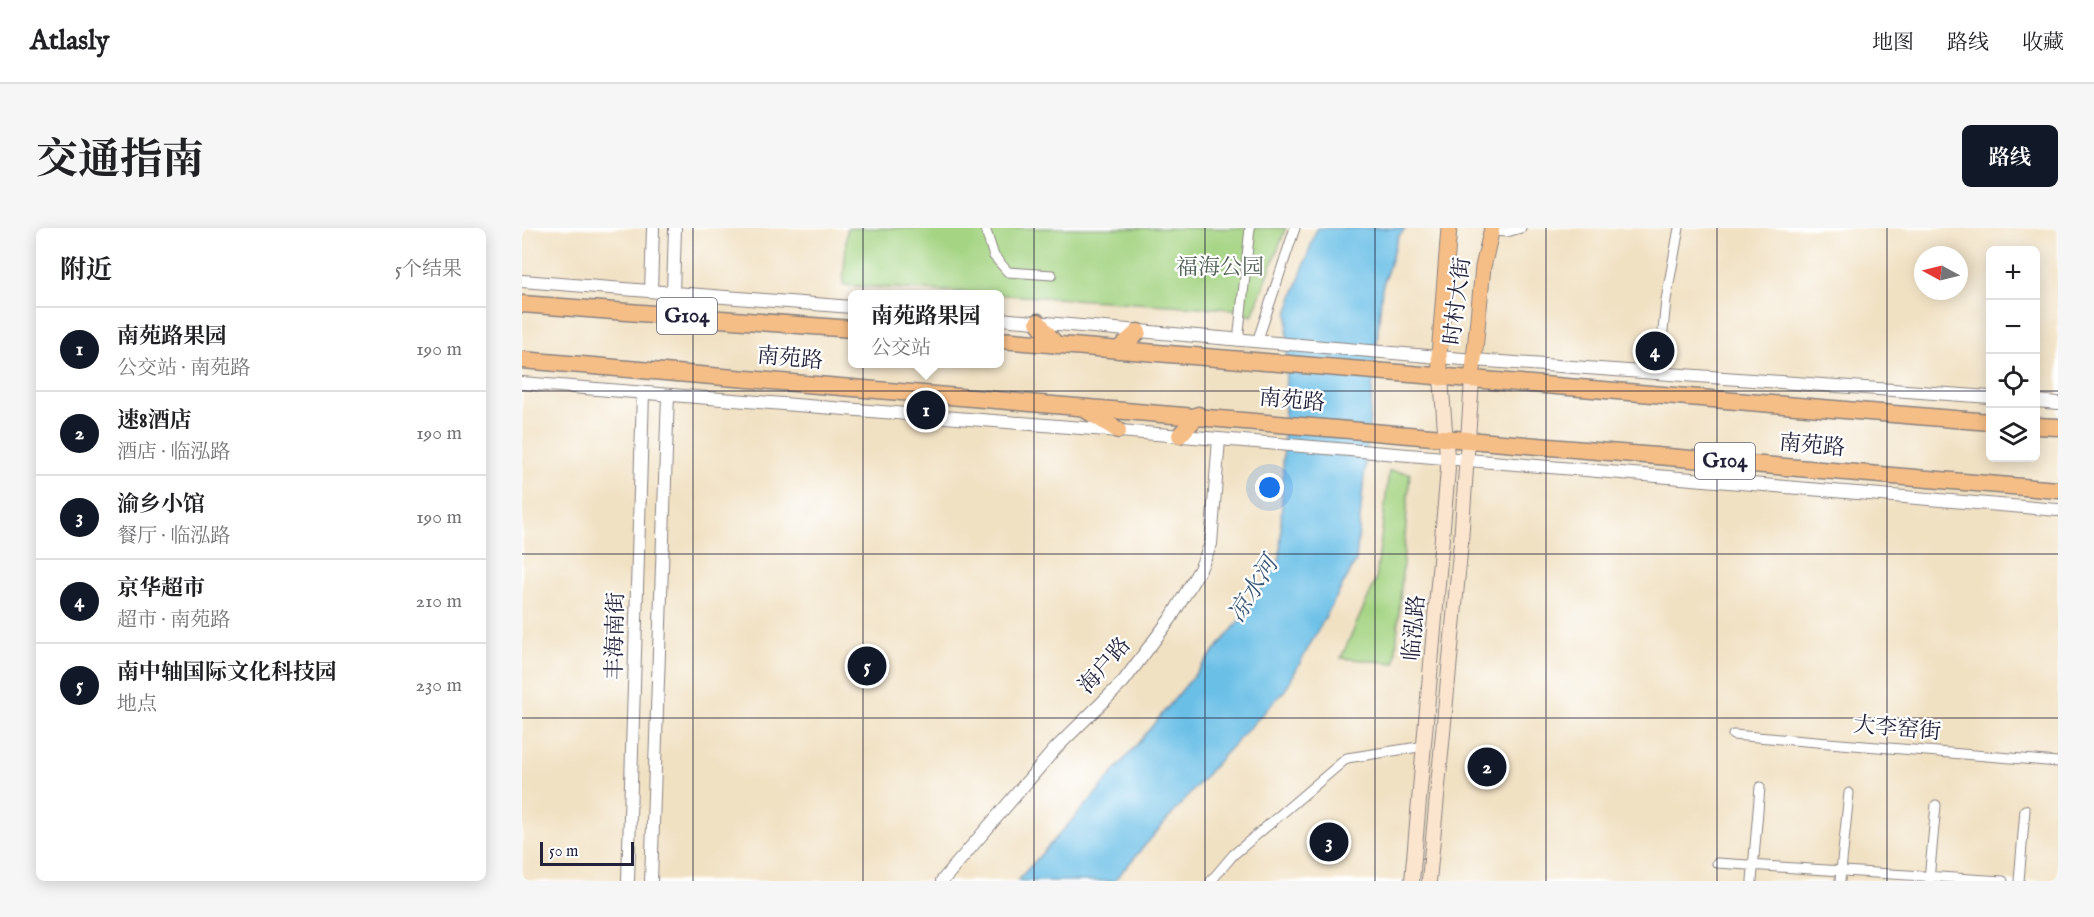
<!DOCTYPE html>
<html lang="zh">
<head>
<meta charset="utf-8">
<style>
  :root { --surface:#fff; --page:#f6f6f6; --text:#202124; --muted:#757577; --line:#e0e0e0; --accent:#111827 }
  body { margin:0; font-family:"IM FELL English","Noto Serif SC",serif; background:var(--page); color:var(--text) }
  .controls { position:absolute; right:18px; top:18px; display:grid; overflow:hidden; border-radius:9px; box-shadow:0 3px 15px #0003 }
  .controls button { width:54px; height:54px; display:grid; place-items:center; padding:0; border:0; border-bottom:2px solid var(--line); background:var(--surface); color:var(--text); font:30px sans-serif }
  .compass { position:absolute; left:1392px; top:18px; width:54px; height:54px; border-radius:50%; background:var(--surface); box-shadow:0 3px 15px #0003; rotate:277deg }
  .scale { position:absolute; left:18px; bottom:15px; width:94px; box-sizing:border-box; padding-left:6px; border:3px solid #22223b; border-top:0; font-size:16px; line-height:21px; white-space:nowrap; color:#22223b; -webkit-text-stroke:4px #fff; paint-order:stroke }
  .you { position:absolute; left:748px; top:260px; width:21px; height:21px; margin:-15px; border:4px solid #fff; border-radius:50%; background:#1a73e8; box-shadow:0 0 0 9px #1a73e833 }
  .badge { display:grid; place-items:center; width:39px; height:39px; border-radius:50%; background:var(--accent); color:#fff; font-size:20px; font-weight:700 }
  .pin { position:absolute; translate:-50% -50%; border:3px solid #fff; box-shadow:0 2px 6px #0006 }
  .popup { position:absolute; left:326px; top:62px; width:156px; height:78px; box-sizing:border-box; display:grid; place-content:center; border-radius:9px; background:var(--surface); filter:drop-shadow(0 2px 4px #0005); font-size:20px; white-space:nowrap; color:var(--muted) }
  .popup b { font-size:22px; color:var(--text) }
  .popup::after { content:''; position:absolute; left:50%; top:100%; margin-left:-12px; border:12px solid transparent; border-top-color:var(--surface) }
  .list { margin:0; padding:0; list-style:none }
  h2 { display:flex; justify-content:space-between; align-items:center; height:78px; margin:0; padding:0 24px; font-size:26px }
  h2 small { font-size:20px; font-weight:400; color:var(--muted) }
  .list li { display:grid; grid-template-columns:39px 1fr auto; gap:18px; align-items:center; box-sizing:border-box; height:84px; padding:0 24px; border-top:2px solid var(--line) }
  .list b { display:block; font-size:22px; white-space:nowrap }
  .list p { margin:0; font-size:20px; white-space:nowrap; color:var(--muted) }
  .list em { font-size:20px; font-style:normal; color:var(--muted) }
  .icon { flex:none; width:33px; height:33px; fill:none; stroke:currentColor; stroke-width:2; stroke-linecap:round; stroke-linejoin:round }
  .map { position:relative; flex:none; width:1536px; height:653px; overflow:hidden; border-radius:9px }
  header { display:flex; align-items:center; gap:36px; box-sizing:border-box; height:84px; padding:0 30px; background:var(--surface); border-bottom:2px solid var(--line) }
  header strong { font-size:28px }
  nav { display:flex; gap:33px; margin-inline-start:auto; font-size:21px }
  .intro { display:flex; align-items:center; justify-content:space-between; box-sizing:border-box; height:144px; padding:0 36px }
  h1 { margin:0; font-size:42px }
  .button { padding:15px 27px; border-radius:9px; background:var(--accent); color:#fff; font-size:21px; font-weight:700 }
  main { display:flex; gap:36px; padding:0 36px }
  aside { flex:1; background:var(--surface); border-radius:9px; box-shadow:0 3px 15px #0003 }
  .map>svg:first-child { display:block }
  .green { fill:#a5d483; stroke:#647b5f; stroke-width:1.5 }
  .water { fill:#6bbfe7; stroke:#467091; stroke-width:1.5 }
  .lines { fill:none; stroke-linecap:round; stroke-linejoin:round }
  .minor-casing { stroke:#8a827f; stroke-width:11 }
  .tertiary-casing { stroke:#8a827f; stroke-width:14 }
  .secondary-casing { stroke:#8a827f; stroke-width:16 }
  .primary-casing { stroke:#8a827f; stroke-width:17 }
  .trunk-casing { stroke:#8a827f; stroke-width:19 }
  .minor { stroke:#fff; stroke-width:9 }
  .tertiary { stroke:#fff; stroke-width:12 }
  .secondary { stroke:#fbe5cf; stroke-width:14 }
  .primary { stroke:#f6be87; stroke-width:15 }
  .trunk { stroke:#f6be87; stroke-width:16 }
  .grid { fill:none; stroke:#22223b; stroke-width:1.5; stroke-opacity:0.55 }
  .labels { text-anchor:middle; dominant-baseline:central; stroke-width:4.5; stroke-linejoin:round; paint-order:stroke }
  .shield { fill:#fff; stroke:#646476; stroke-width:1.5 }
  .shield-label { font-size:21px; font-weight:bold; fill:#22223b }
  .park-label { font-size:22px; fill:#506054; stroke:#fff }
  .street-label { font-size:22px; fill:#22223b; stroke:#fff }
  .water-label { font-size:24px; font-style:italic; fill:#3c5977; stroke:#fff }
</style>
</head>
<body>
<header>
<strong>Atlasly</strong>
<nav><a>地图</a><a>路线</a><a>收藏</a></nav>
</header>
<div class="intro"><h1>交通指南</h1><a class="button">路线</a></div>
<main>
<aside>
<h2>附近<small>5个结果</small></h2>
<ul class="list">
<li><span class="badge">1</span><div><b>南苑路果园</b><p>公交站 · 南苑路</p></div><em>190 m</em></li>
<li><span class="badge">2</span><div><b>速8酒店</b><p>酒店 · 临泓路</p></div><em>190 m</em></li>
<li><span class="badge">3</span><div><b>渝乡小馆</b><p>餐厅 · 临泓路</p></div><em>190 m</em></li>
<li><span class="badge">4</span><div><b>京华超市</b><p>超市 · 南苑路</p></div><em>210 m</em></li>
<li><span class="badge">5</span><div><b>南中轴国际文化科技园</b><p>地点</p></div><em>230 m</em></li>
</ul>
</aside>
<div class="map">
<svg width="1536" height="653" viewBox="0 0 1536 653">
  <rect width="100%" height="100%" fill="#fff"/>
  <filter id="ink" filterUnits="userSpaceOnUse"><feTurbulence type="fractalNoise" baseFrequency=".0167" numOctaves="2"/><feDisplacementMap in="SourceGraphic" scale="12" xChannelSelector="R" yChannelSelector="G"/><feConvolveMatrix kernelMatrix="1 2 1 2 8 2 1 2 1" color-interpolation-filters="sRGB"/></filter>
  <filter id="wash" filterUnits="userSpaceOnUse"><feTurbulence type="fractalNoise" baseFrequency=".008" numOctaves="4" result="noise"/><feDisplacementMap in="SourceGraphic" scale="24" xChannelSelector="R" yChannelSelector="G"/><feGaussianBlur stdDeviation="1.35" result="paint"/><feColorMatrix in="noise" values="0 0 0 0 0 0 0 0 0 0 0 0 0 0 0 0 0 1.4 0 .05"/><feComposite in="paint" operator="in"/></filter>
  <g filter="url(#wash)">
    <rect width="100%" height="100%" fill="#f1e1c3"/>
    <!-- green -->
    <path class="green" d="M 325,0 L 764,0 L 730,88 L 711,81 L 321,57 Z
      M 867,243 L 888,245 L 873,435 L 819,430 L 854,352 Z"/>
    <!-- water -->
    <path class="water" d="M 795,0 L 884,0 L 876,9 L 860,60 L 834,333 L 763,462 L 699,530 L 592,653 L 495,653 L 572,568 L 714,397 L 758,331 L 766,83 Z"/>
  </g>
  <g filter="url(#ink)">
    <g class="lines">
      <!-- minor casing -->
      <g class="minor-casing">
        <path id="minor" d="M 463,0 L 472,28 L 486,44 L 530,47
          M 970,3 L 985,4 L 999,0
          M 716,113 L 728,0
          M 735,114 L 773,0
          M 1137,144 L 1144,72 L 1157,0
          M 1211,507 L 1536,534
          M 1195,635 L 1481,653
          M 1407,652 L 1414,577
          M 689,653 L 711,627 L 825,530 L 903,518
          M 1230,653 L 1238,559
          M 1318,653 L 1327,565
          M 1497,653 L 1503,582"/>
      </g>
      <!-- tertiary casing -->
      <g class="tertiary-casing">
        <path id="tertiary" d="M 0,53 L 330,79
          M 129,63 L 131,0
          M 151,65 L 153,0
          M 478,91 L 952,132 L 1468,169
          M 0,155 L 697,211 L 1536,282
          M 1514,173 L 1536,175
          M 106,653 L 121,165
          M 129,653 L 146,167
          M 420,653 L 533,521 L 601,454 L 649,390 L 678,341 L 689,316 L 697,211"/>
      </g>
      <!-- secondary casing -->
      <g class="secondary-casing">
        <path id="secondary" d="M 890,653 L 926,241 L 919,150
          M 907,653 L 939,314 L 950,152"/>
      </g>
      <!-- primary casing -->
      <g class="primary-casing">
        <path id="primary" d="M 919,150 L 917,128 L 927,0
          M 950,152 L 961,39 L 970,0"/>
      </g>
      <!-- trunk casing -->
      <g class="trunk-casing">
        <path id="trunk" d="M 0,76 L 330,101
          M 516,94 L 534,117
          M 478,112 L 1468,194
          M 596,122 L 616,104
          M 0,132 L 1536,262
          M 561,180 L 596,202
          M 1514,198 L 1536,199
          M 658,207 L 676,187"/>
      </g>
      <!-- minor -->
      <use href="#minor" class="minor"/>
      <!-- tertiary -->
      <use href="#tertiary" class="tertiary"/>
      <!-- secondary -->
      <use href="#secondary" class="secondary"/>
      <!-- primary -->
      <use href="#primary" class="primary"/>
      <!-- trunk -->
      <use href="#trunk" class="trunk"/>
    </g>
  </g>
  <!-- grid -->
  <path class="grid" d="M 171,0 L 171,653M 341,0 L 341,653M 512,0 L 512,653M 683,0 L 683,653M 853,0 L 853,653M 1024,0 L 1024,653M 1195,0 L 1195,653M 1365,0 L 1365,653M 0,163 L 1468,163M 1514,163 L 1536,163M 0,326 L 1536,326M 0,490 L 1536,490"/>
  <g class="labels">
    <!-- shield labels -->
    <g class="shield">
      <rect x="135" y="70" width="60" height="36" rx="4.5"/>
      <rect x="1173" y="215" width="60" height="36" rx="4.5"/>
    </g>
    <g class="shield-label">
      <text x="165" y="88">G104</text>
      <text x="1203" y="233">G104</text>
    </g>
    <!-- park labels -->
    <g class="park-label">
      <text x="698" y="40">福海公园</text>
    </g>
    <!-- street labels -->
    <g class="street-label">
      <text transform="translate(936 73) rotate(-83)">时村大街</text>
      <text transform="translate(268 131) rotate(5)">南苑路</text>
      <text transform="translate(770 173) rotate(5)">南苑路</text>
      <text transform="translate(1290 218) rotate(5)">南苑路</text>
      <text transform="translate(893 400) rotate(-85)">临泓路</text>
      <text transform="translate(94 408) rotate(-89)">丰海南街</text>
      <text transform="translate(583 438) rotate(-49)">海户路</text>
      <text transform="translate(1375 501) rotate(5)">大李窑街</text>
    </g>
    <!-- water labels -->
    <g class="water-label">
      <text transform="translate(732 362) rotate(-58)">凉水河</text>
    </g>
  </g>
</svg>
<div class="controls">
<button>+</button>
<button>−</button>
<button><svg class="icon" aria-label="locate" viewBox="0 0 24 24"><circle cx="12" cy="12" r="6"/><path d="M12 2v4M12 18v4M2 12h4M18 12h4"/></svg></button>
<button><svg class="icon" aria-label="layers" viewBox="0 0 24 24"><path d="M12 4l9 5-9 5-9-5zM3 14l9 5 9-5"/></svg></button>
</div>
<svg class="compass" viewBox="-18 -18 36 36"><path d="M0-13l5 13h-10z" fill="#e53935"/><path d="M0 13l5-13h-10z" fill="#757577"/></svg>
<div class="scale">50 m</div>
<div class="you"></div>
<div class="pin badge" style="left:404px;top:182px">1</div>
<div class="popup"><b>南苑路果园</b>公交站</div>
<div class="pin badge" style="left:965px;top:539px">2</div>
<div class="pin badge" style="left:807px;top:614px">3</div>
<div class="pin badge" style="left:1133px;top:123px">4</div>
<div class="pin badge" style="left:345px;top:438px">5</div>
</div>
</main>
</body>
</html>
